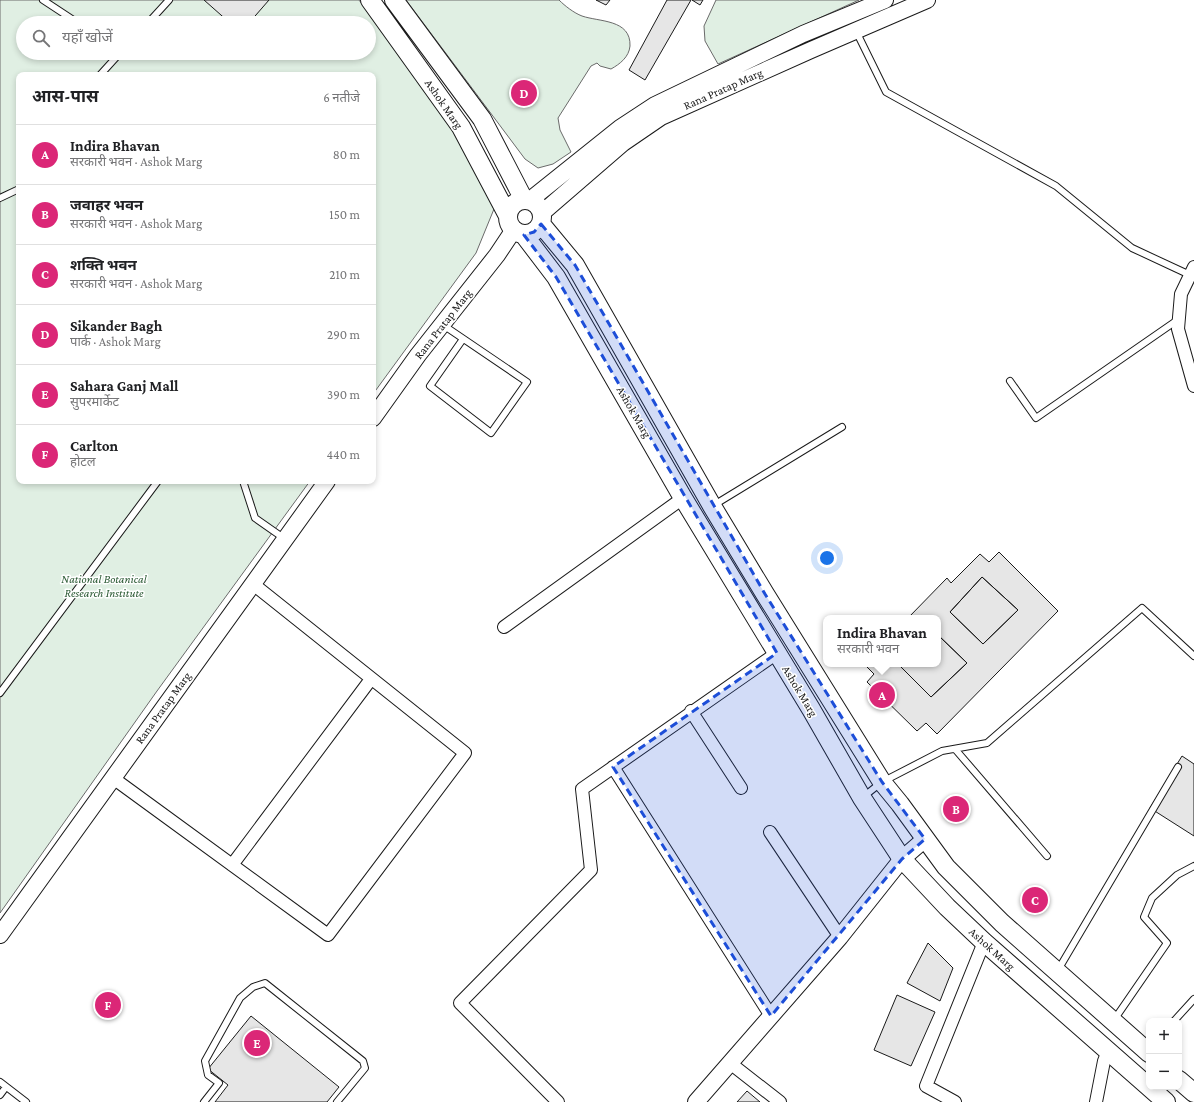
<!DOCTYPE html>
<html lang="hi">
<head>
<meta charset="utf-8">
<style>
  :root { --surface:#fff; --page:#f2f2f2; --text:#202124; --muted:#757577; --line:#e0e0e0; --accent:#db2777 }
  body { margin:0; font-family:"Crimson Pro","Noto Sans Devanagari",serif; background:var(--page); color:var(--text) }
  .controls { position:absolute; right:12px; bottom:12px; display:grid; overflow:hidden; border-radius:8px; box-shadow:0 2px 6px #0003 }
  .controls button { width:36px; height:36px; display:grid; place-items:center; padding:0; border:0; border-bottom:1px solid var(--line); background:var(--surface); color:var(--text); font:20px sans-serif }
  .you { position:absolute; left:827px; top:558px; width:14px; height:14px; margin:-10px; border:3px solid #fff; border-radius:50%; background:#1a73e8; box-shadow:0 0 0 6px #1a73e833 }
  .badge { display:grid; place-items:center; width:26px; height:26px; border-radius:50%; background:var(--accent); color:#fff; font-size:13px; font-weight:700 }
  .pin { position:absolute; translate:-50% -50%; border:2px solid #fff; box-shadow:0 1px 4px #0006 }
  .popup { position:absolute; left:823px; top:615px; width:118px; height:52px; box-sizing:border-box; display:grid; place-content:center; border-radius:8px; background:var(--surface); filter:drop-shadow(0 1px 3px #0005); font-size:13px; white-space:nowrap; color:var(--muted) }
  .popup b { font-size:15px; color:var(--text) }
  .popup::after { content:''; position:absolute; left:50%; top:100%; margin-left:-8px; border:8px solid transparent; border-top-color:var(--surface) }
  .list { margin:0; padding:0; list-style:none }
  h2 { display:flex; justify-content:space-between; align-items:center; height:52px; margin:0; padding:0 16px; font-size:17px }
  h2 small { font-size:13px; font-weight:400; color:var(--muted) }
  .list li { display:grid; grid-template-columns:26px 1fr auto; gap:12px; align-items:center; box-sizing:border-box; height:60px; padding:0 16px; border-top:1px solid var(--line) }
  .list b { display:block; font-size:15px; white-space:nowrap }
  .list p { margin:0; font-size:13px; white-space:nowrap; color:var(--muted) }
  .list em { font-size:13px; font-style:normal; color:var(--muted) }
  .icon { flex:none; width:22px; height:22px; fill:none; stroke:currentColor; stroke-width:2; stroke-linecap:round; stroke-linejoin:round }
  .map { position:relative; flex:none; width:1194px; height:1102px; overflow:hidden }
  .search { position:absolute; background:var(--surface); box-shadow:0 2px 6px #0003; left:16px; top:16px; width:360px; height:44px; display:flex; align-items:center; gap:10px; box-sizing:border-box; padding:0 14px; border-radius:22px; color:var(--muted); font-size:15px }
  .panel { position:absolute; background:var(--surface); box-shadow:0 2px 6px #0003; left:16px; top:72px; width:360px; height:412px; border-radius:8px }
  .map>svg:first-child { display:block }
  .green { fill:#e0efe3; stroke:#6a6a6a; fill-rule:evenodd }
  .building { fill:#e6e6e6; stroke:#1a1a1a; fill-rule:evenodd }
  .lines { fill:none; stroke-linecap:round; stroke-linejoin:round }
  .lane-casing { stroke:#1a1a1a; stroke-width:8 }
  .street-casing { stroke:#1a1a1a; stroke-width:14 }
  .secondary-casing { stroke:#1a1a1a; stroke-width:18 }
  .primary-casing { stroke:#1a1a1a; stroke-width:20 }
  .lane { stroke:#fff; stroke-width:6 }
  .street { stroke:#fff; stroke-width:12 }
  .secondary { stroke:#fff; stroke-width:16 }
  .primary { stroke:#fff; stroke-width:18 }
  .marked { fill:#1d4ed8; fill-opacity:0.2; stroke:#1d4ed8; stroke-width:3; stroke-dasharray:8 5; stroke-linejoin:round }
  .labels { text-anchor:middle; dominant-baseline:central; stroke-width:3; stroke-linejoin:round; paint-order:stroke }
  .street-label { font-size:12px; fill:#1a1a1a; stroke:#fff }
  .park-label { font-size:12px; font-style:italic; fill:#2b5a34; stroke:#fff }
</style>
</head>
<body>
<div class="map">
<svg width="1194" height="1102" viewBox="0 0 1194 1102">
  <rect width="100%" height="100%" fill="#fff"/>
  <!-- green -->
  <path class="green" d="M 0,0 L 359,0 L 467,146 L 494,209 L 476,253 L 373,394 L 373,75 L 19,75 L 19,481 L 310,481 L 157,691 L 0,913 ZM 23,23 L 369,23 L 369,53 L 23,53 Z
    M 406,0 L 559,0 C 565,6 574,13 582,16 C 599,22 631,19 630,46 C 629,57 620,64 611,69 L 600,66 L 597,63 L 591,66 L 558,118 L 560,130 L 571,152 L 553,164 L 538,168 L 525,159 Z
    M 716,0 L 859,0 L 718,64 L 705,41 L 704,26 Z"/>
  <!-- building -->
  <path class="building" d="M 204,0 L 269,0 L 249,23 L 230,23 Z
    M 596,0 L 610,0 L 606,5 Z
    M 667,0 L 691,0 L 645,80 L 629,70 Z
    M 692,0 L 703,0 L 700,5 Z
    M 999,552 L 1058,611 L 937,734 L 926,723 L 917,731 L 867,682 L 874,674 L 867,667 L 869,664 L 900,664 L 899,665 L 931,697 L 967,663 L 938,635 L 938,618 L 908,618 L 947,578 L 951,583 L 980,554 L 989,562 ZM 982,577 L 1018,610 L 983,644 L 950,612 Z
    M 982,577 L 1018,610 L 983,644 L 950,612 Z
    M 938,635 L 967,663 L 931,697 L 899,665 L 900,664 L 938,664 Z
    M 1182,756 L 1194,764 L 1194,836 L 1150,808 Z
    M 928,943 L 953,968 L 940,1001 L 907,983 Z
    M 897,995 L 935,1012 L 911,1066 L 874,1050 Z
    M 251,1016 L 339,1087 L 327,1102 L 215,1102 L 228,1085 L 208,1069 Z
    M 747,1091 L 760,1102 L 737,1102 Z"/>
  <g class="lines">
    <!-- lane casing -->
    <g class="lane-casing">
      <path id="lane" d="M 43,0 L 78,23
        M 148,23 L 169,0
        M 856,31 L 886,92 L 1056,186 L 1132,248 L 1190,275
        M 100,75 L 120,53
        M 0,198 L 19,189
        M 443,325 L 527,382 L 491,433 L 430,386 L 463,339
        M 1010,381 L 1036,418 L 1179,319
        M 243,481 L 255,518 L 285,539
        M 714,505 L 842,427
        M 0,693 L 158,481
        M 955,749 L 1047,856
        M 863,797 L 882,782 L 942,751 L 987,743 L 1142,608 L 1194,656
        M 1058,970 L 1178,767
        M 1114,1020 L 1167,943 L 1144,917 L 1152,898 L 1177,875 L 1194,866
        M 1174,1021 L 1194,999
        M 0,1082 L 26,1102
        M 0,1095 L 6,1087
        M 204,1102 L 219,1083 L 208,1075 L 205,1061 L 240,998 L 253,987 L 265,983 L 363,1061 L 365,1068 L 337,1102"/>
    </g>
    <!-- street casing -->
    <g class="street-casing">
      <path id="street" d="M 1194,267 L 1181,294 L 1178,329 L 1194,386
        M 504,627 L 683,498
        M 691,711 L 741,788
        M 613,767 L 771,1016
        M 113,778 L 328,935 L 465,753 L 253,584
        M 770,832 L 840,937
        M 232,865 L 371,679
        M 730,1063 L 780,1102
        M 558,1102 L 460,1003 L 591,870 L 582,789 L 777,653
        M 955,1102 L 926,1086 L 984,942
        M 1096,1102 L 1104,1061 L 1108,1051"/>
    </g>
    <!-- secondary casing -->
    <g class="secondary-casing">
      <path id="secondary" d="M 530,200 L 620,128 L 655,105 L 803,34 L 885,0
        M 542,213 L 623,143 L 661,117 L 811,50 L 927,0
        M 373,418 L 418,355 L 497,255 L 513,231
        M 0,935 L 327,481
        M 696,1102 L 840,937 L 902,859 L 925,839"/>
    </g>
    <!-- primary casing -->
    <g class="primary-casing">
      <path id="primary" d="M 370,0 L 461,127 L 507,214
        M 394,0 L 482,119 L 524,200
        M508 217a17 17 0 1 1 34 0a17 17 0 1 1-34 0Z
        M 541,224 L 575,265 L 712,506 L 765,594 L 882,782 L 900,804 L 946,867 L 1002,923 L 1149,1053
        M 524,235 L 556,277 L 683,498 L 811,709 L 862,798 L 902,859 L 947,907 L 984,942 L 1149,1087
        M 1179,1080 L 1194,1093
        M 1149,1087 L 1166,1102"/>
    </g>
    <!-- lane -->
    <use href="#lane" class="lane"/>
    <!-- street -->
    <use href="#street" class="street"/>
    <!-- secondary -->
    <use href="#secondary" class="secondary"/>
    <!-- primary -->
    <use href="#primary" class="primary"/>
  </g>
  <!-- marked area -->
  <path class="marked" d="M 541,224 L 575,265 L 765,594 L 882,782 L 925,839 L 902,859 L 771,1016 L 613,767 L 777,653 L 556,277 L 524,235 L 534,232 Z"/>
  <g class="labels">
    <!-- street labels -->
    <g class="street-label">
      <text transform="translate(723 89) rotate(-24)">Rana Pratap Marg</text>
      <text transform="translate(444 104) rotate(55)">Ashok Marg</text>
      <text transform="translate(443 324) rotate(-52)">Rana Pratap Marg</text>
      <text transform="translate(634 412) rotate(60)">Ashok Marg</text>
      <text transform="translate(800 691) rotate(59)">Ashok Marg</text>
      <text transform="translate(163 708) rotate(-54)">Rana Pratap Marg</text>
      <text transform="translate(992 949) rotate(42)">Ashok Marg</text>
    </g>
    <!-- park labels -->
    <g class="park-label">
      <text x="104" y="579">National Botanical<tspan x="104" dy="14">Research Institute</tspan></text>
    </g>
  </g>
</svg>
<div class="controls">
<button>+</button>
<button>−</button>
</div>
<div class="you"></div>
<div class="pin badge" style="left:882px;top:695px">A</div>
<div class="popup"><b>Indira Bhavan</b>सरकारी भवन</div>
<div class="pin badge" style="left:956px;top:809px">B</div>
<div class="pin badge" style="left:1035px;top:900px">C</div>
<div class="pin badge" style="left:524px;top:93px">D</div>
<div class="pin badge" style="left:257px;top:1043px">E</div>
<div class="pin badge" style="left:108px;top:1005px">F</div>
<div class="search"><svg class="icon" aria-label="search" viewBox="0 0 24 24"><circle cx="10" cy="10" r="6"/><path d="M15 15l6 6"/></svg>यहाँ खोजें</div>
<section class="panel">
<h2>आस-पास<small>6 नतीजे</small></h2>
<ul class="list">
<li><span class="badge">A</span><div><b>Indira Bhavan</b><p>सरकारी भवन · Ashok Marg</p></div><em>80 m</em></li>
<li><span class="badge">B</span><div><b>जवाहर भवन</b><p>सरकारी भवन · Ashok Marg</p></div><em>150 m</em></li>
<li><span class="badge">C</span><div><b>शक्ति भवन</b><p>सरकारी भवन · Ashok Marg</p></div><em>210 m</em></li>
<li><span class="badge">D</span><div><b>Sikander Bagh</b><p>पार्क · Ashok Marg</p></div><em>290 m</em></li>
<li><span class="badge">E</span><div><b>Sahara Ganj Mall</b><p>सुपरमार्केट</p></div><em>390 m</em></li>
<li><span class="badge">F</span><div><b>Carlton</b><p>होटल</p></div><em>440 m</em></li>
</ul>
</section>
</div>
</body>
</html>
